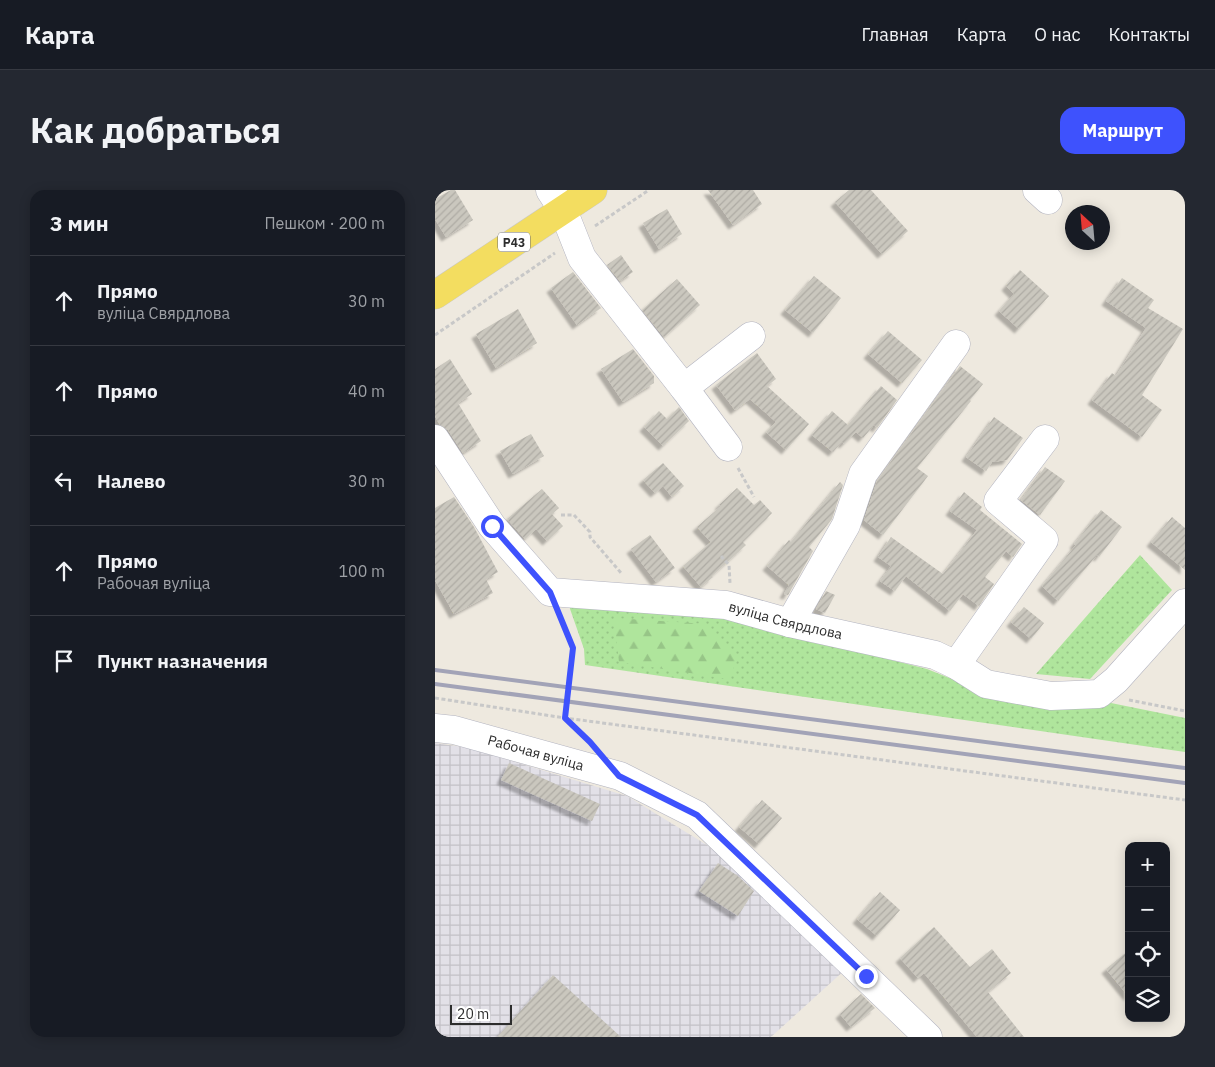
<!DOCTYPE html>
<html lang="ru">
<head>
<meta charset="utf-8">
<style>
  :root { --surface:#171b24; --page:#242831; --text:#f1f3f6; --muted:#9ea1a6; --line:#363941; --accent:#3e52fd }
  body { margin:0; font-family:"IBM Plex Sans",sans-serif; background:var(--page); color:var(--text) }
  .controls { position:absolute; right:15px; bottom:15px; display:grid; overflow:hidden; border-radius:10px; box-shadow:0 2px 12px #0003 }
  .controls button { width:45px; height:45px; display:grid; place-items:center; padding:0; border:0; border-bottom:1px solid var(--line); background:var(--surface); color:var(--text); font:25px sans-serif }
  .compass { position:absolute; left:630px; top:15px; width:45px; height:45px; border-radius:50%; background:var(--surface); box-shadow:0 2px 12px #0003; rotate:334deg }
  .scale { position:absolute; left:15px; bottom:12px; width:62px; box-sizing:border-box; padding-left:5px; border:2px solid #2d2d2d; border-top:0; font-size:14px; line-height:18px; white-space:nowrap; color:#2d2d2d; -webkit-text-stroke:4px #fff; paint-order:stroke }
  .stop { position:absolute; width:15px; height:15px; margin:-11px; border:4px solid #3e52fd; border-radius:50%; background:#fff }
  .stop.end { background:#3e52fd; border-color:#fff; box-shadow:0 1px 5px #0008 }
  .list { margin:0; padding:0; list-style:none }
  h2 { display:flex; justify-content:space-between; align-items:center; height:65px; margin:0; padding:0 20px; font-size:21px }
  h2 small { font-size:16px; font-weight:400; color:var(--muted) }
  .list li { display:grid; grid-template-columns:32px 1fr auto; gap:15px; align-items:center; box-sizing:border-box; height:90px; padding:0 20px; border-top:1px solid var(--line) }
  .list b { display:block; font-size:19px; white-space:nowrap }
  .list p { margin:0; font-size:16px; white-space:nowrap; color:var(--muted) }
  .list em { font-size:16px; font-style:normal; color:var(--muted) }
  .icon { flex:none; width:28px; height:28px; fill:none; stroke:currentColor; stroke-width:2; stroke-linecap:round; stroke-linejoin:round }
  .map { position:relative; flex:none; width:750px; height:847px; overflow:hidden; border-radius:15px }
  header { display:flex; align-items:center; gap:30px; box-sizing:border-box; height:70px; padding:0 25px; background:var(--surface); border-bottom:1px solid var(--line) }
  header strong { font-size:24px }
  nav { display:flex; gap:28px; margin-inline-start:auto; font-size:18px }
  .intro { display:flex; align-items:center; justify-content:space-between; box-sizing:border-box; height:120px; padding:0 30px }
  h1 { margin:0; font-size:35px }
  .button { padding:12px 22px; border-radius:15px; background:var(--accent); color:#fff; font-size:18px; font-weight:700 }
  main { display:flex; gap:30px; padding:0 30px }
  aside { flex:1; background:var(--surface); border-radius:15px; box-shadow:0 2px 12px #0003 }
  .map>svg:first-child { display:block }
  .industrial { fill:url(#industrial-grid) }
  .grass { fill:url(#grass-dots) }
  .forest { fill:url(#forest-firs) }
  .building { fill:url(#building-hatch); filter:url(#shadow) }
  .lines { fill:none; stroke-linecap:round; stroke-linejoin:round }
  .minor-casing { stroke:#b3b4c0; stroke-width:29 }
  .major-casing { stroke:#c8c8c8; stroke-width:29 }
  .path { stroke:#c8c8c8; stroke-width:3; stroke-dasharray:4 2.5; stroke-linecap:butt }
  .minor { stroke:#fff; stroke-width:28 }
  .major { stroke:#f3dd60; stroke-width:28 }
  .rail { stroke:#a2a3b7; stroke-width:4 }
  .route { stroke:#3e52fd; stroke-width:6 }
  .labels { text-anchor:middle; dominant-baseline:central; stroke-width:4.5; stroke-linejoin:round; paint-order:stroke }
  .shield { fill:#fff; stroke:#6c6c6c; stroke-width:1 }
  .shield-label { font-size:12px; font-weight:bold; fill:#2d2d2d }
  .street-label { font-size:14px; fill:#2d2d2d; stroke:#fff }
</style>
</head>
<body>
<header>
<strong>Карта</strong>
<nav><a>Главная</a><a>Карта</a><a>О нас</a><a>Контакты</a></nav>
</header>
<div class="intro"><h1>Как добраться</h1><a class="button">Маршрут</a></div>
<main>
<aside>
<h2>3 мин<small>Пешком · 200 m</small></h2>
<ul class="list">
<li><svg class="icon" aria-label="ahead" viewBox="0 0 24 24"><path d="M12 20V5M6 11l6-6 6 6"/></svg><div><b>Прямо</b><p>вуліца Свярдлова</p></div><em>30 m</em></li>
<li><svg class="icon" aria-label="ahead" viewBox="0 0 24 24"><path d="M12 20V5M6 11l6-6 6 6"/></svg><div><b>Прямо</b></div><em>40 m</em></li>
<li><svg class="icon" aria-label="left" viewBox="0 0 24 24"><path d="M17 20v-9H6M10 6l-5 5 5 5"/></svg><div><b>Налево</b></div><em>30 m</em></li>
<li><svg class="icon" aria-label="ahead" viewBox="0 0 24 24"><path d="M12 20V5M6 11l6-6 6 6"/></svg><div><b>Прямо</b><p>Рабочая вуліца</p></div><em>100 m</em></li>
<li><svg class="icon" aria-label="arrive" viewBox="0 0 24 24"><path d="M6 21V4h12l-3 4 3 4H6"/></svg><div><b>Пункт назначения</b></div></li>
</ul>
</aside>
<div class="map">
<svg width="750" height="847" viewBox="0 0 750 847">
  <defs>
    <pattern id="industrial-grid" width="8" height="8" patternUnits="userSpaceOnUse" patternTransform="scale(1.25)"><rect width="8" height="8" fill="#e2e0e7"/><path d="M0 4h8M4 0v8" fill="none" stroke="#c2c0c6"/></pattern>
    <pattern id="grass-dots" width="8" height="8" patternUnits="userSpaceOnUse" patternTransform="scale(1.25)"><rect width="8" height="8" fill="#afe59c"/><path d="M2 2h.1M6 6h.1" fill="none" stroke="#97c587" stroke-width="1.8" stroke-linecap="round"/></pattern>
    <pattern id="forest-firs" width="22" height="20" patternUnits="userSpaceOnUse" patternTransform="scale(1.25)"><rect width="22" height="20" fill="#afe59c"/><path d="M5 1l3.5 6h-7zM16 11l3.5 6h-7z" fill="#97c587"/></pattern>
    <pattern id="building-hatch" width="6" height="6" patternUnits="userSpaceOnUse" patternTransform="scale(1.25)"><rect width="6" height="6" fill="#cac7be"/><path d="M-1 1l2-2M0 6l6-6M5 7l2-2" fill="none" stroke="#aeaba4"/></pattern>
    <filter id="shadow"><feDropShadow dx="-4.5" dy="4.5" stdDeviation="1" flood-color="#0004"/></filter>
  </defs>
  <rect width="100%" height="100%" fill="#eee9df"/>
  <!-- industrial -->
  <path class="industrial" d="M 0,553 L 34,558 L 192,606 L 272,655 L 412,778 L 336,847 L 0,847 Z"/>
  <!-- grass -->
  <path class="grass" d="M 705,365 L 737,400 L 655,489 L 601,484 Z
    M 134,416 L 292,428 L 492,479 L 542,499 L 671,512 L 750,528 L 750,562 L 150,475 L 149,459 Z"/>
  <!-- forest -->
  <path class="forest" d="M 179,428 L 272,434 L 303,469 L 293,489 L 184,472 Z"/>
  <!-- building -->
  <path class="building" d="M 16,0 L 20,0 L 38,30 L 11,47 L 0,29 L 0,9 Z
    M 273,0 L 318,0 L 327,14 L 298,35 Z
    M 414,0 L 436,0 L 473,41 L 447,64 L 400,12 Z
    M 232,19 L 247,44 L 224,59 L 208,33 Z
    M 186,65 L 198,82 L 185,91 L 172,75 Z
    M 585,80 L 614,106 L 584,139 L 564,121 L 579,104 L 571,96 Z
    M 138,82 L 166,118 L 142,135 L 116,98 Z
    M 379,86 L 406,108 L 378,143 L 350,120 Z
    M 687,88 L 719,110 L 713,118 L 748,139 L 707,205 L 727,220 L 707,247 L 657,210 L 677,183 L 681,186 L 711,138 L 671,111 Z
    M 242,89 L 265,115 L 229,147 L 207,120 Z
    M 83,119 L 102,153 L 61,178 L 41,144 Z
    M 453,141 L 487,170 L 467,193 L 433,164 Z
    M 198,159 L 219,186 L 219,193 L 188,212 L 166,179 Z
    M 322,163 L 341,189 L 332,196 L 374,234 L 351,260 L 331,242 L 341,232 L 315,209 L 300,220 L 281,195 Z
    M 15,169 L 37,204 L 23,213 L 46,251 L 28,263 L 13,240 L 5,235 L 0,226 L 0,179 Z
    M 525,176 L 548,194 L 535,210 L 536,211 L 482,278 L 493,286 L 448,345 L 429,330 L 442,291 Z
    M 446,196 L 462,210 L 442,238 L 439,235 L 428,248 L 421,242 L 409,254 L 407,252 L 398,262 L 377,245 L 397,221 L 413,235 Z
    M 244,217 L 254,231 L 228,256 L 209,237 L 224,221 L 232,229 Z
    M 559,227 L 588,248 L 572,270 L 557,272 L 551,281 L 531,267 Z
    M 96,244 L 109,266 L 78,284 L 65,261 Z
    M 228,273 L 249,296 L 237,307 L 228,296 L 220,303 L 208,290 Z
    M 610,277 L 630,291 L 605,325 L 586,310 Z
    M 405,292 L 408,295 L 397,329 L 374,357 L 378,361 L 353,405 L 349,404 L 354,395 L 332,376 L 354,350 L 356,352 Z
    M 302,298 L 319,315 L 325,310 L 337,323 L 308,352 L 311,355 L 277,386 L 278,387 L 266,397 L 248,376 L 276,352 L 262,337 L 286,316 L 284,315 Z
    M 107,299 L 124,318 L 117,324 L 128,336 L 112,351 L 101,339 L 90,349 L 72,329 Z
    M 529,302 L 547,317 L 545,320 L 587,354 L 578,367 L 571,361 L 550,387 L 559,394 L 544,416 L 528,404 L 515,421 L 471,386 L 460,401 L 445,391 L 456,376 L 443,367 L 456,347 L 508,384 L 542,340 L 515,321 Z
    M 19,307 L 39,337 L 63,382 L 51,389 L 58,403 L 19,424 L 0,390 L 0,318 Z
    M 666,320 L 687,337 L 664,367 L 662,365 L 623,411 L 607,396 L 641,355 L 639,354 Z
    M 737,327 L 750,338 L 750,380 L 716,352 Z
    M 215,345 L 240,378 L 221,392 L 196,359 Z
    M 391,401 L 400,405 L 390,423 L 381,419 Z
    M 589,417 L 609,433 L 596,449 L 576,432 Z
    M 74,573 L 165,614 L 157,631 L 66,590 Z
    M 327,610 L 347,628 L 324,654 L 304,637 Z
    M 283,673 L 303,686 L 319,701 L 303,726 L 264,701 Z
    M 445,702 L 465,720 L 442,746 L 422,729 Z
    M 499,737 L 535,777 L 557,759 L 576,783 L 553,802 L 589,847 L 542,847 L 489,783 L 483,788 L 465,768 Z
    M 694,760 L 694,807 L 671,779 Z
    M 118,785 L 186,847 L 62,847 Z
    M 426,804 L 440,818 L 416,837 L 405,824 Z"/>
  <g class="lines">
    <!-- minor casing -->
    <g class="minor-casing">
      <g id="minor">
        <path d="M 115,0 L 128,20 L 147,68 L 249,198 L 293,257"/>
        <path d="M 602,0 L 613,10"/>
        <path d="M 249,198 L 316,146"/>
        <path id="s1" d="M 0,249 L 57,336 L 115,402 L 291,415 L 355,433 L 500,465 L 521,475 L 551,494 L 616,506 L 664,504 L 681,490 L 750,413"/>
        <path d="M 355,433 L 411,335 L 428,284 L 521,154"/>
        <path d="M 521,475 L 609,350 L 563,311 L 610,249"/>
        <path id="s2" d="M 0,538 L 19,540 L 185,586 L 262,625 L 493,847"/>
      </g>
    </g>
    <!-- major casing -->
    <g class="major-casing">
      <path id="major" d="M 0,105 L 158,0"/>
    </g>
    <!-- path -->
    <path class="path" d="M 160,36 L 214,0
      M 0,145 L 120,63
      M 303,278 L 319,307
      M 126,325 L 139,325 L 155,342 L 155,347 L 187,384
      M 286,366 L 294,375 L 295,393
      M 125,426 L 137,458 L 130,528 L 155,552
      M 0,508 L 130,528 L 750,610
      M 694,510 L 750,521"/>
    <!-- minor -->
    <use href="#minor" class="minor"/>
    <!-- major -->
    <use href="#major" class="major"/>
    <!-- rail -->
    <path class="rail" d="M 0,480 L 750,578
      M 0,494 L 750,593"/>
  </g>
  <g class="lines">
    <!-- route -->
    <path class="route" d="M 57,336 L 115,402 L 138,458 L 130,528 L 155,552 L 184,586 L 262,625 L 431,786"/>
  </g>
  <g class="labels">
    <!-- shield labels -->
    <rect class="shield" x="63" y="42.5" width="32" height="19" rx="4"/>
    <g class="shield-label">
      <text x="79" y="52">Р43</text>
    </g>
    <!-- street labels -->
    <g class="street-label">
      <text stroke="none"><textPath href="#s1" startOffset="430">вуліца Свярдлова</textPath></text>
      <text stroke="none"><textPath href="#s2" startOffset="104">Рабочая вуліца</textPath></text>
    </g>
  </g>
</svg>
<div class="controls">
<button>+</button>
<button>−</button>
<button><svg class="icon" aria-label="locate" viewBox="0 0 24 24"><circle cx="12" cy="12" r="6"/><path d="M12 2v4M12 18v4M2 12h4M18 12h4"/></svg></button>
<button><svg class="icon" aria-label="layers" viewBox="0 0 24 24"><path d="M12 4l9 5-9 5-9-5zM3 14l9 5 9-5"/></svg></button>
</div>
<svg class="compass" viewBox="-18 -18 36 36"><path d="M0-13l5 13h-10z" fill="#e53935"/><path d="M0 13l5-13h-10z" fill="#9ea1a6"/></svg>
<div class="scale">20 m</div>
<div class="stop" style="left:57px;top:336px"></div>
<div class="stop end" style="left:431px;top:786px"></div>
</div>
</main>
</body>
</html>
